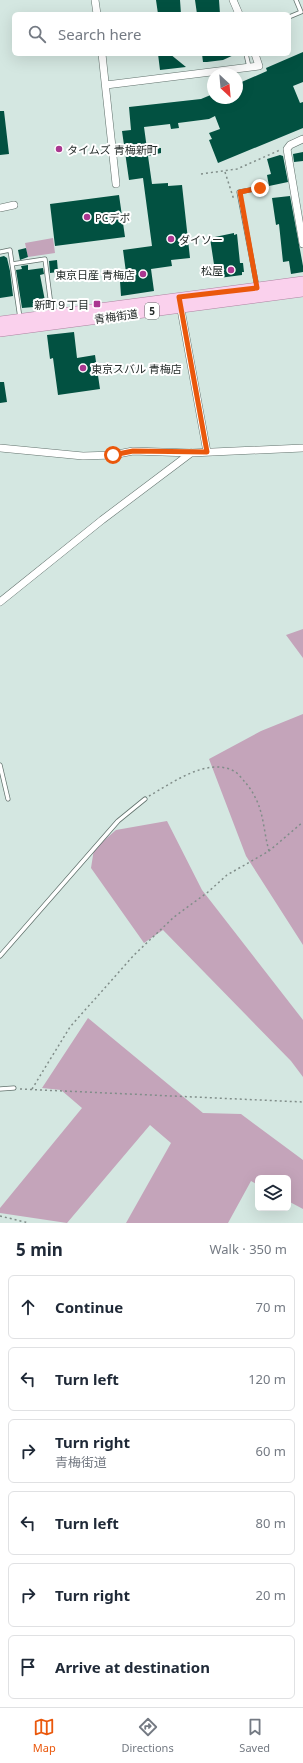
<!DOCTYPE html>
<html lang="en">
<head>
<meta charset="utf-8">
<style>
  :root { --surface:#fff; --page:#f2f2f3; --text:#1f2937; --muted:#747a83; --line:#e0e1e3; --accent:#ea580c }
  body { margin:0; font-family:"Noto Sans","Noto Sans JP",sans-serif; background:var(--page); color:var(--text) }
  .controls { position:absolute; right:12px; bottom:12px; display:grid; overflow:hidden; border-radius:6px; box-shadow:0 4px 16px #0002 }
  .controls button { width:36px; height:36px; display:grid; place-items:center; padding:0; border:0; border-bottom:1px solid var(--line); background:var(--surface); color:var(--text); font:20px sans-serif }
  .compass { position:absolute; left:207px; top:68px; width:36px; height:36px; border-radius:50%; background:var(--surface); box-shadow:0 4px 16px #0002; rotate:154deg }
  .stop { position:absolute; width:12px; height:12px; margin:-9px; border:3px solid #ea580c; border-radius:50%; background:#fff }
  .stop.end { background:#ea580c; border-color:#fff; box-shadow:0 1px 4px #0008 }
  .list { margin:0; padding:0; list-style:none }
  h2 { display:flex; justify-content:space-between; align-items:center; height:52px; margin:0; padding:0 16px; font-size:17px }
  h2 small { font-size:13px; font-weight:400; color:var(--muted) }
  .list li { display:grid; grid-template-columns:26px 1fr auto; gap:12px; align-items:center; box-sizing:border-box; height:64px; margin:0 8px 8px; padding:0 8px; border:1px solid var(--line); border-radius:6px }
  .list b { display:block; font-size:15px; white-space:nowrap }
  .list p { margin:0; font-size:13px; white-space:nowrap; color:var(--muted) }
  .list em { font-size:13px; font-style:normal; color:var(--muted) }
  .icon { flex:none; width:22px; height:22px; fill:none; stroke:currentColor; stroke-width:2; stroke-linecap:round; stroke-linejoin:round }
  .map { position:relative; flex:none; width:303px; height:1223px; overflow:hidden }
  .search { position:absolute; background:var(--surface); box-shadow:0 4px 16px #0002; left:12px; right:12px; top:12px; height:44px; display:flex; align-items:center; gap:10px; box-sizing:border-box; padding:0 14px; border-radius:6px; color:var(--muted); font-size:15px }
  .sheet { height:484px; background:var(--surface) }
  nav { display:flex; justify-content:space-around; align-items:center; box-sizing:border-box; height:56px; border-top:1px solid var(--line); background:var(--surface); font-size:11px; color:var(--muted) }
  nav a { display:grid; justify-items:center; gap:2px }
  nav .on { color:var(--accent) }
  .map>svg:first-child { display:block }
  .green { fill:#c4a4ba }
  .building { fill:#025141 }
  .lines { fill:none; stroke-linecap:round; stroke-linejoin:round }
  .lane-casing { stroke:#62726d; stroke-width:5 }
  .street-casing { stroke:#62726d; stroke-width:8 }
  .primary-casing { stroke:#ad83a1; stroke-width:12 }
  .path { stroke:#808d89; stroke-width:1.5; stroke-dasharray:2 3; stroke-linecap:butt }
  .lane { stroke:#fff; stroke-width:3.5 }
  .street { stroke:#fff; stroke-width:7 }
  .primary { stroke:#fad1ed; stroke-width:11 }
  .route { stroke:#ea580c; stroke-width:5 }
  .poi-dot { fill:#aa3790; stroke:#fff; stroke-width:1.5 }
  .labels { text-anchor:middle; dominant-baseline:central; stroke-width:4; stroke-linejoin:round; paint-order:stroke }
  .shield { fill:#fff; stroke:#666b6a; stroke-width:1 }
  .shield-label { font-size:10px; font-weight:bold; fill:#252c2a }
  .poi-label { font-size:11px; fill:#252c2a; stroke:#fff; text-anchor:start }
  .street-label { font-size:11px; fill:#252c2a; stroke:#fff }
</style>
</head>
<body>
<div class="map">
<svg width="303" height="1223" viewBox="0 0 303 1223">
  <rect width="100%" height="100%" fill="#d4e7e1"/>
  <!-- green -->
  <path class="green" d="M 53,238 L 55,253 L 28,257 L 25,243 Z
    M 303,629 L 303,658 L 286,635 Z
    M 303,714 L 303,945 L 246,856 L 209,759 L 261,731 Z
    M 167,821 L 202,890 L 303,1020 L 303,1077 L 291,1061 L 163,930 L 144,943 L 91,868 L 94,849 L 116,830 Z
    M 88,1018 L 203,1113 L 241,1114 L 303,1160 L 303,1209 L 288,1201 L 288,1178 L 258,1178 L 258,1185 L 251,1181 L 228,1223 L 126,1223 L 171,1143 L 150,1125 L 67,1223 L 0,1213 L 0,1208 L 82,1108 L 61,1090 L 42,1088 Z"/>
  <!-- building -->
  <path class="building" d="M 156,0 L 180,0 L 181,14 L 158,14 Z
    M 195,0 L 219,0 L 220,14 L 197,14 Z
    M 303,52 L 303,82 L 293,86 L 300,103 L 303,102 L 303,128 L 218,163 L 209,140 L 212,139 L 209,133 L 220,129 L 215,116 L 209,119 L 178,123 L 179,128 L 171,129 L 170,124 L 144,127 L 147,149 L 161,148 L 161,153 L 148,156 L 152,184 L 168,183 L 168,186 L 182,185 L 190,258 L 171,260 L 172,266 L 151,269 L 154,291 L 121,296 L 120,281 L 127,280 L 123,250 L 152,246 L 143,178 L 129,180 L 122,131 L 131,130 L 129,107 L 201,99 L 213,94 L 213,98 L 237,98 L 237,84 L 267,71 L 266,68 Z
    M 158,54 L 170,54 L 186,67 L 160,70 Z
    M 202,54 L 236,54 L 223,60 L 207,62 L 203,62 Z
    M 0,111 L 4,111 L 9,154 L 0,155 Z
    M 303,152 L 303,161 L 294,162 L 293,154 Z
    M 280,155 L 283,156 L 288,182 L 269,186 L 267,175 L 271,174 L 267,159 Z
    M 119,195 L 125,237 L 55,246 L 50,204 Z
    M 290,196 L 303,266 L 303,272 L 291,274 L 289,261 L 283,262 L 279,224 L 276,225 L 272,198 Z
    M 234,233 L 234,235 L 237,234 L 240,263 L 243,263 L 244,272 L 242,272 L 242,275 L 219,278 L 218,271 L 215,271 L 210,238 Z
    M 26,248 L 28,257 L 20,260 L 18,250 Z
    M 4,256 L 7,258 L 10,271 L 13,296 L 0,298 L 0,257 Z
    M 57,260 L 58,272 L 50,273 L 49,261 Z
    M 28,265 L 28,270 L 43,268 L 44,274 L 40,275 L 46,306 L 22,308 L 16,270 L 22,269 L 21,266 Z
    M 74,332 L 77,358 L 95,355 L 100,389 L 58,395 L 53,358 L 50,359 L 47,335 Z
    M 0,382 L 4,382 L 7,402 L 0,403 Z"/>
  <g class="lines">
    <!-- lane casing -->
    <g class="lane-casing">
      <path id="lane" d="M 289,17 L 301,12 L 296,0
        M 246,54 L 249,67
        M 0,252 L 10,250 L 20,318
        M 12,264 L 45,259 L 52,313
        M 257,287 L 239,192 L 260,188
        M 0,765 L 8,799
        M 0,956 L 118,821 L 145,799
        M 0,1089 L 14,1088"/>
    </g>
    <!-- street casing -->
    <g class="street-casing">
      <path id="street" d="M 95,0 L 97,14
        M 233,0 L 239,14
        M 102,54 L 116,184
        M 106,85 L 259,66 L 255,54
        M 303,139 L 290,145 L 287,149 L 303,244
        M 0,208 L 14,205
        M 180,304 L 207,452
        M 0,448 L 83,456 L 113,455 L 133,451 L 191,453 L 303,448
        M 0,602 L 102,520 L 191,453"/>
    </g>
    <!-- primary casing -->
    <g class="primary-casing">
      <path id="primary" d="M 0,322 L 303,282
        M 0,331 L 303,291"/>
    </g>
    <!-- path -->
    <path class="path" d="M 225,172 L 234,200
      M 201,174 L 237,169 L 280,150
      M 149,796 C 172,783 207,757 234,771 C 238,773 242,779 245,782 C 251,789 257,799 260,809 C 264,822 265,837 269,851
      M 20,1089 L 303,1102
      M 32,1089 L 70,1027 L 134,955 L 174,917 L 208,892 L 227,875 L 269,851 L 303,822
      M 0,1216 L 29,1223"/>
    <!-- lane -->
    <use href="#lane" class="lane"/>
    <!-- street -->
    <use href="#street" class="street"/>
    <!-- primary -->
    <use href="#primary" class="primary"/>
  </g>
  <g class="lines">
    <!-- route -->
    <path class="route" d="M 113,455 L 133,451 L 207,452 L 179,297 L 257,288 L 240,192 L 260,188"/>
  </g>
  <!-- markers -->
  <g class="poi-dot">
    <circle cx="59" cy="149" r="4"/>
    <circle cx="87" cy="217" r="4"/>
    <circle cx="171" cy="239" r="4"/>
    <circle cx="231" cy="270" r="4"/>
    <circle cx="143" cy="274" r="4"/>
    <rect x="93" y="300" width="8" height="8" rx="2"/>
    <circle cx="83" cy="368" r="4"/>
  </g>
  <g class="labels">
    <!-- shield labels -->
    <rect class="shield" x="145" y="303" width="14" height="16" rx="3"/>
    <g class="shield-label">
      <text x="152" y="311">5</text>
    </g>
    <!-- poi labels -->
    <g class="poi-label">
      <text x="67" y="149">タイムズ 青梅新町</text>
      <text x="95" y="217">PCデポ</text>
      <text x="179" y="239">ダイソー</text>
      <text x="223" y="270" text-anchor="end">松屋</text>
      <text x="135" y="274" text-anchor="end">東京日産 青梅店</text>
      <text x="89" y="304" text-anchor="end">新町９丁目</text>
      <text x="91" y="368">東京スバル 青梅店</text>
    </g>
    <!-- street labels -->
    <g class="street-label">
      <text transform="translate(116 316) rotate(-8)">青梅街道</text>
    </g>
  </g>
</svg>
<div class="controls">
<button><svg class="icon" aria-label="layers" viewBox="0 0 24 24"><path d="M12 4l9 5-9 5-9-5zM3 14l9 5 9-5"/></svg></button>
</div>
<svg class="compass" viewBox="-18 -18 36 36"><path d="M0-13l5 13h-10z" fill="#e53935"/><path d="M0 13l5-13h-10z" fill="#747a83"/></svg>
<div class="stop" style="left:113px;top:455px"></div>
<div class="stop end" style="left:260px;top:188px"></div>
<div class="search"><svg class="icon" aria-label="search" viewBox="0 0 24 24"><circle cx="10" cy="10" r="6"/><path d="M15 15l6 6"/></svg>Search here</div>
</div>
<section class="sheet">
<h2>5 min<small>Walk · 350 m</small></h2>
<ul class="list">
<li><svg class="icon" aria-label="ahead" viewBox="0 0 24 24"><path d="M12 20V5M6 11l6-6 6 6"/></svg><div><b>Continue</b></div><em>70 m</em></li>
<li><svg class="icon" aria-label="left" viewBox="0 0 24 24"><path d="M17 20v-9H6M10 6l-5 5 5 5"/></svg><div><b>Turn left</b></div><em>120 m</em></li>
<li><svg class="icon" aria-label="right" viewBox="0 0 24 24"><path d="M7 20v-9h11M14 6l5 5-5 5"/></svg><div><b>Turn right</b><p>青梅街道</p></div><em>60 m</em></li>
<li><svg class="icon" aria-label="left" viewBox="0 0 24 24"><path d="M17 20v-9H6M10 6l-5 5 5 5"/></svg><div><b>Turn left</b></div><em>80 m</em></li>
<li><svg class="icon" aria-label="right" viewBox="0 0 24 24"><path d="M7 20v-9h11M14 6l5 5-5 5"/></svg><div><b>Turn right</b></div><em>20 m</em></li>
<li><svg class="icon" aria-label="arrive" viewBox="0 0 24 24"><path d="M6 21V4h12l-3 4 3 4H6"/></svg><div><b>Arrive at destination</b></div></li>
</ul>
</section>
<nav>
<a class="on"><svg class="icon" aria-label="map" viewBox="0 0 24 24"><path d="M3 6l6-2 6 2 6-2v14l-6 2-6-2-6 2zM9 4v14M15 6v14"/></svg>Map</a>
<a><svg class="icon" aria-label="directions" viewBox="0 0 24 24"><path d="M12 3l9 9-9 9-9-9zM9 14v-3h6M13 9l2 2-2 2"/></svg>Directions</a>
<a><svg class="icon" aria-label="saved" viewBox="0 0 24 24"><path d="M7 4h10v16l-5-4-5 4z"/></svg>Saved</a>
</nav>
</body>
</html>
